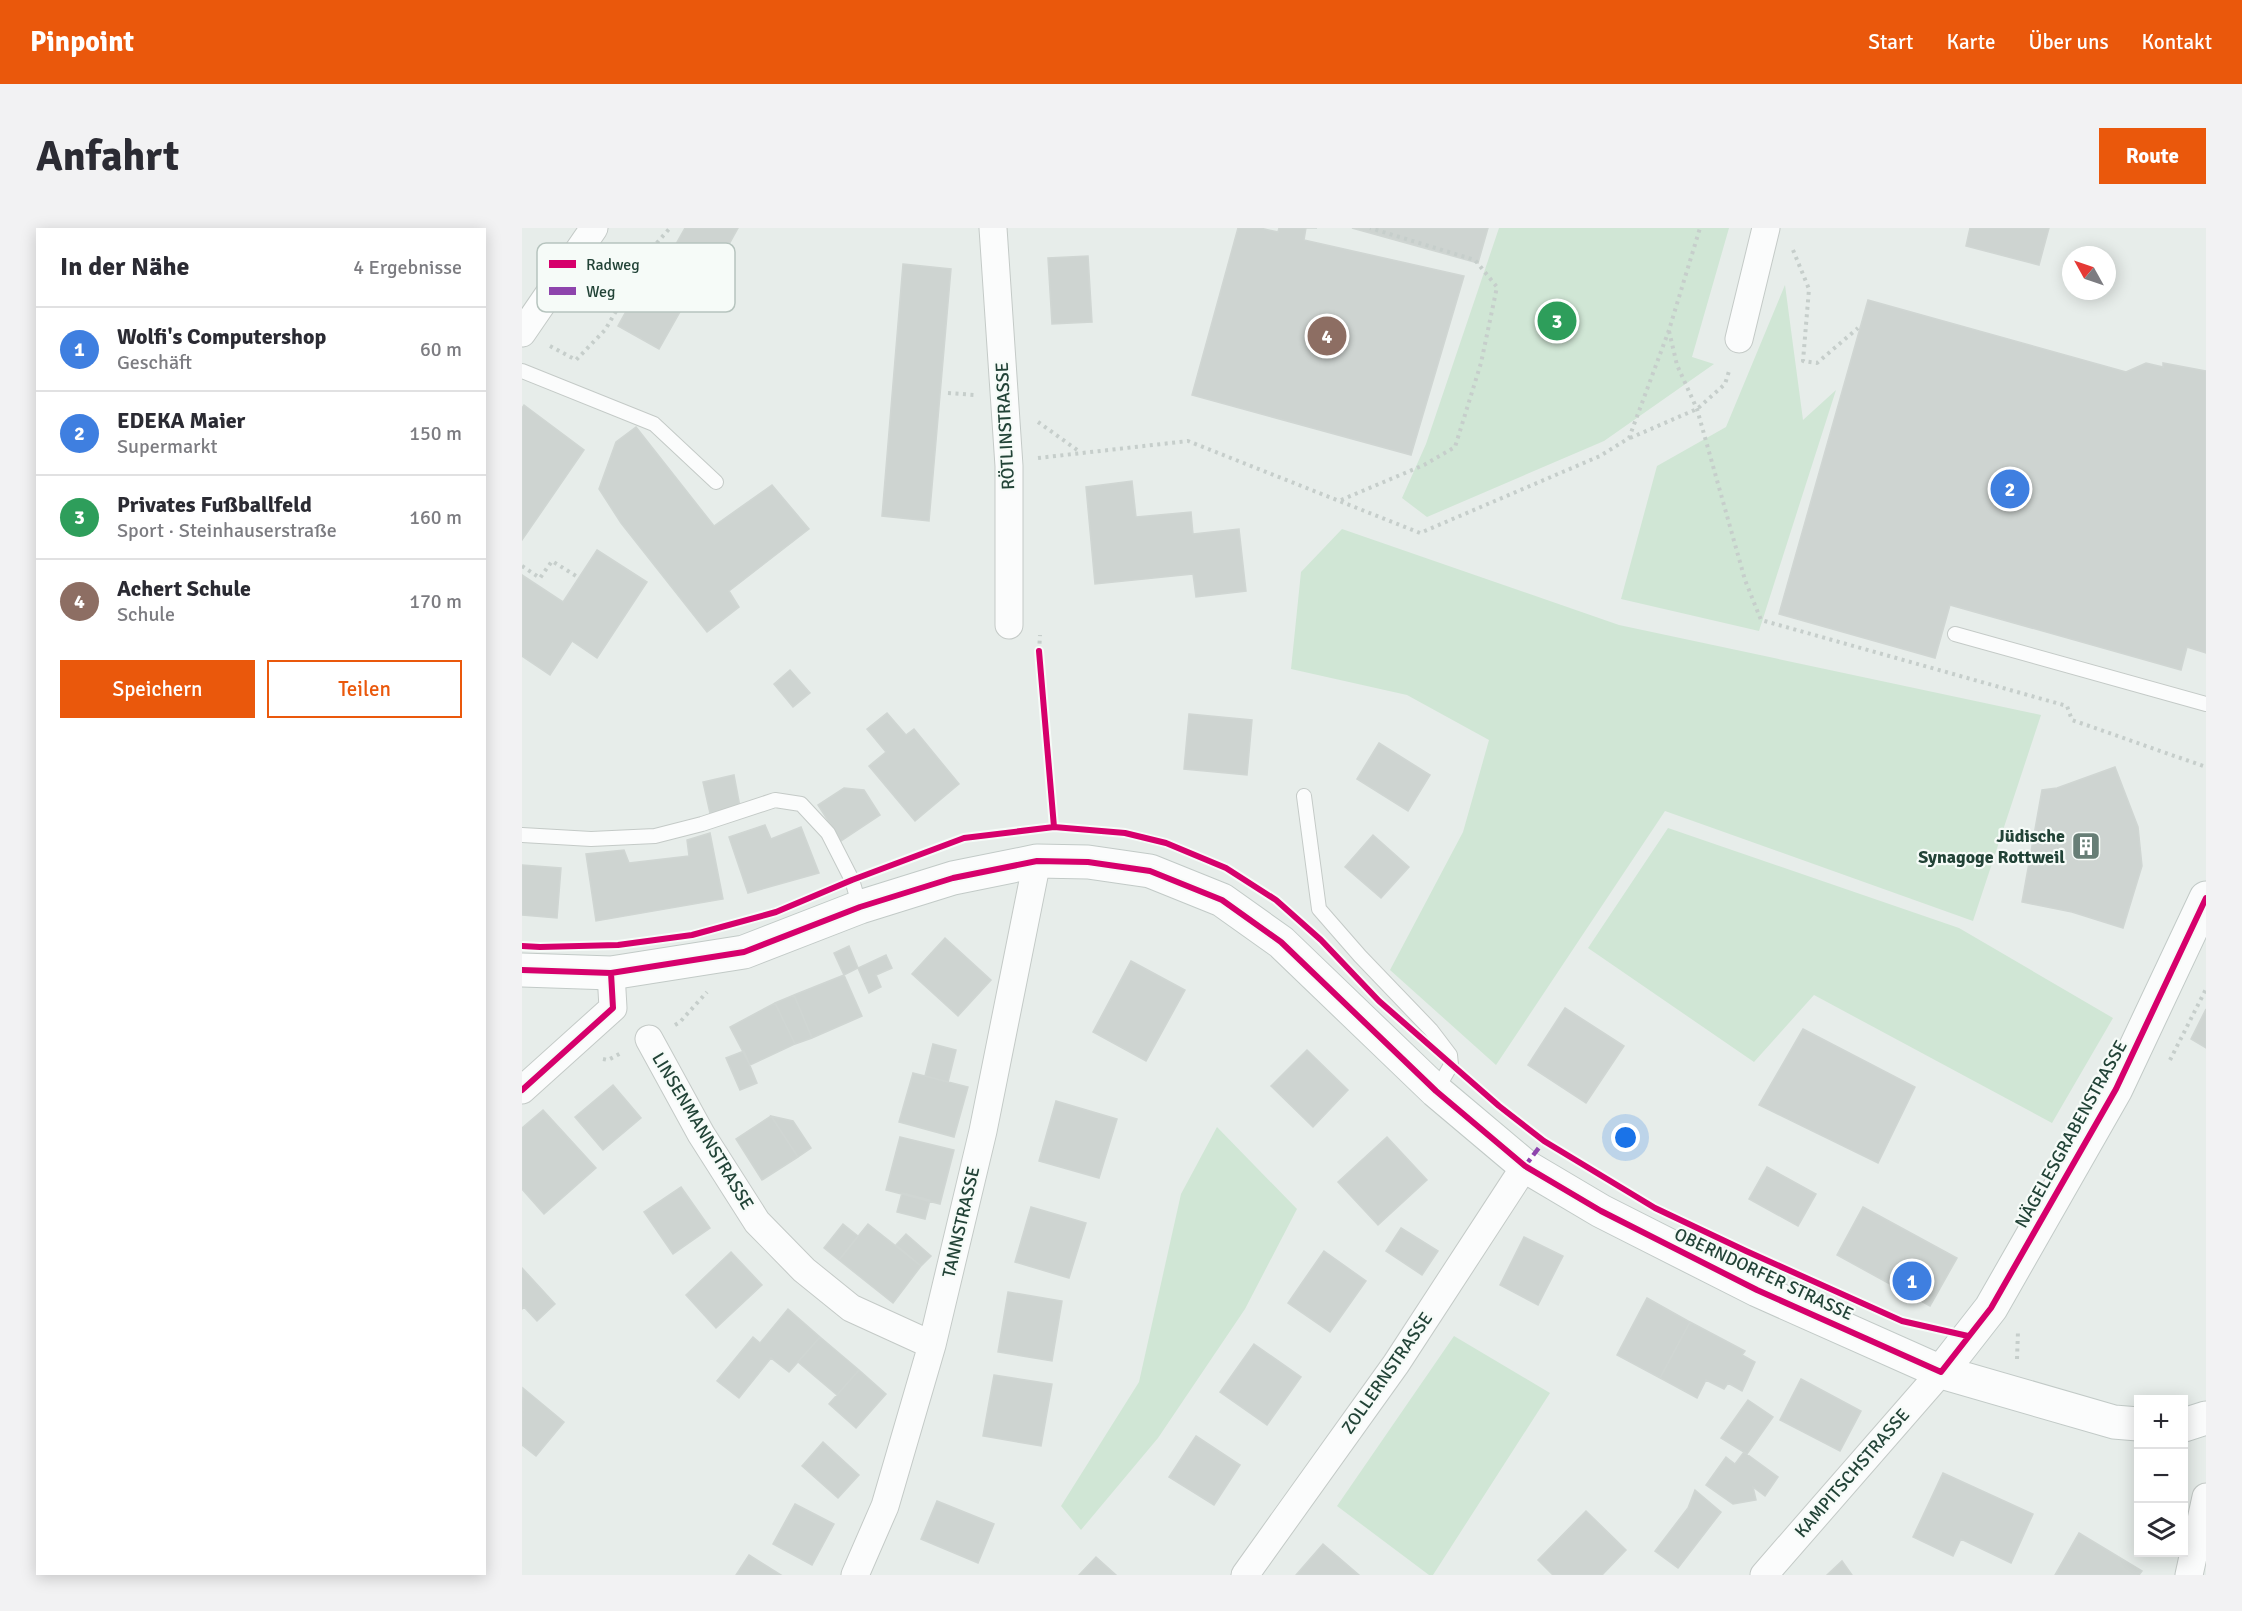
<!DOCTYPE html>
<html lang="de">
<head>
<meta charset="utf-8">
<style>
  :root { --surface:#fff; --page:#f2f2f3; --text:#2b2b33; --muted:#7c7c81; --line:#e1e1e2; --accent:#ea580c }
  body { margin:0; font-family:Signika,sans-serif; background:var(--page); color:var(--text) }
  .controls { position:absolute; right:18px; bottom:18px; display:grid; overflow:hidden; border-radius:0px; box-shadow:0 3px 15px #0003 }
  .controls button { width:54px; height:54px; display:grid; place-items:center; padding:0; border:0; border-bottom:2px solid var(--line); background:var(--surface); color:var(--text); font:30px sans-serif }
  .compass { position:absolute; left:1540px; top:18px; width:54px; height:54px; border-radius:50%; background:var(--surface); box-shadow:0 3px 15px #0003; rotate:310deg }
  .you { position:absolute; left:1104px; top:910px; width:21px; height:21px; margin:-15px; border:4px solid #fff; border-radius:50%; background:#1a73e8; box-shadow:0 0 0 9px #1a73e833 }
  .badge { display:grid; place-items:center; width:39px; height:39px; border-radius:50%; background:var(--accent); color:#fff; font-size:20px; font-weight:700 }
  .pin { position:absolute; translate:-50% -50%; border:3px solid #fff; box-shadow:0 2px 6px #0006 }
  .list { margin:0; padding:0; list-style:none }
  h2 { display:flex; justify-content:space-between; align-items:center; height:78px; margin:0; padding:0 24px; font-size:26px }
  h2 small { font-size:20px; font-weight:400; color:var(--muted) }
  .list li { display:grid; grid-template-columns:39px 1fr auto; gap:18px; align-items:center; box-sizing:border-box; height:84px; padding:0 24px; border-top:2px solid var(--line) }
  .list b { display:block; font-size:22px; white-space:nowrap }
  .list p { margin:0; font-size:20px; white-space:nowrap; color:var(--muted) }
  .list em { font-size:20px; font-style:normal; color:var(--muted) }
  .actions { display:flex; gap:12px; padding:18px 24px }
  .actions a { flex:1; padding:14px 0; border:2px solid var(--accent); border-radius:0px; text-align:center; font-size:21px; color:var(--accent) }
  .actions .main { background:var(--accent); color:#fff }
  .icon { flex:none; width:33px; height:33px; fill:none; stroke:currentColor; stroke-width:2; stroke-linecap:round; stroke-linejoin:round }
  .map { position:relative; flex:none; width:1684px; height:1347px; overflow:hidden; border-radius:0px }
  header { display:flex; align-items:center; gap:36px; box-sizing:border-box; height:84px; padding:0 30px; background:var(--accent); color:#fff }
  header strong { font-size:28px }
  nav { display:flex; gap:33px; margin-inline-start:auto; font-size:21px }
  .intro { display:flex; align-items:center; justify-content:space-between; box-sizing:border-box; height:144px; padding:0 36px }
  h1 { margin:0; font-size:42px }
  .button { padding:15px 27px; border-radius:0px; background:var(--accent); color:#fff; font-size:21px; font-weight:700 }
  main { display:flex; gap:36px; padding:0 36px }
  aside { flex:1; background:var(--surface); border-radius:0px; box-shadow:0 3px 15px #0003 }
  .map>svg:first-child { display:block }
  .green { fill:#d0e6d5 }
  .building { fill:#ced4d1; stroke:#d0d6d3; stroke-width:1.5 }
  .lines { fill:none; stroke-linecap:round; stroke-linejoin:round }
  .lane-casing { stroke:#c4cac7; stroke-width:16 }
  .street-casing { stroke:#c4cac7; stroke-width:29 }
  .secondary-casing { stroke:#c2cac7; stroke-width:35 }
  .path { stroke:#c6cecb; stroke-width:4; stroke-dasharray:3 4.5; stroke-linecap:butt }
  .lane { stroke:#fbfcfc; stroke-width:14 }
  .street { stroke:#fbfcfc; stroke-width:27 }
  .secondary { stroke:#fbfcfc; stroke-width:33 }
  .quiet { stroke:#8e44ad; stroke-width:4.5; stroke-dasharray:9 4.5; stroke-linecap:butt }
  .cycleway-casing { stroke:#f6fbf8; stroke-width:10 }
  .cycleway { stroke:#d6006c; stroke-width:6 }
  .labels { text-anchor:middle; dominant-baseline:central; stroke-width:4.5; stroke-linejoin:round; paint-order:stroke }
  .street-label { font-size:18px; fill:#224337; stroke:#f6fbf8 }
  .poi-label { font-size:18px; font-weight:bold; fill:#224337; stroke:#f6fbf8; text-anchor:end }
  .key { fill:#f6fbf8; stroke:#b6c4be; stroke-width:1.5 }
  .key-label { font-size:16px; fill:#224337 }
</style>
</head>
<body>
<header>
<strong>Pinpoint</strong>
<nav><a>Start</a><a>Karte</a><a>Über uns</a><a>Kontakt</a></nav>
</header>
<div class="intro"><h1>Anfahrt</h1><a class="button">Route</a></div>
<main>
<aside>
<h2>In der Nähe<small>4 Ergebnisse</small></h2>
<ul class="list">
<li><span class="badge" style="background:#3f7fe0">1</span><div><b>Wolfi's Computershop</b><p>Geschäft</p></div><em>60 m</em></li>
<li><span class="badge" style="background:#3f7fe0">2</span><div><b>EDEKA Maier</b><p>Supermarkt</p></div><em>150 m</em></li>
<li><span class="badge" style="background:#2e9e5b">3</span><div><b>Privates Fußballfeld</b><p>Sport · Steinhauserstraße</p></div><em>160 m</em></li>
<li><span class="badge" style="background:#8d6e63">4</span><div><b>Achert Schule</b><p>Schule</p></div><em>170 m</em></li>
</ul>
<div class="actions"><a class="main">Speichern</a><a>Teilen</a></div>
</aside>
<div class="map">
<svg width="1684" height="1347" viewBox="0 0 1684 1347">
  <rect width="100%" height="100%" fill="#e7edea"/>
  <!-- green -->
  <path class="green" d="M 977,0 L 1207,0 L 1170,129 L 1192,136 L 1082,213 L 905,289 L 880,270 L 904,216 Z
    M 1263,57 L 1281,192 L 1314,162 L 1237,403 L 1099,371 L 1135,238 L 1204,199 Z
    M 820,301 L 1097,397 L 1519,487 L 1451,693 L 1143,583 L 974,837 L 868,742 L 941,604 L 967,512 L 885,467 L 769,441 L 779,344 Z
    M 1146,600 L 1437,700 L 1591,790 L 1530,895 L 1292,767 L 1232,834 L 1066,720 Z
    M 695,899 L 775,981 L 723,1081 L 636,1210 L 559,1302 L 539,1278 L 617,1154 L 659,966 Z
    M 932,1108 L 1028,1165 L 911,1347 L 907,1347 L 815,1278 Z"/>
  <!-- building -->
  <path class="building" d="M 163,0 L 216,0 L 190,47 L 149,25 Z
    M 716,0 L 738,0 L 756,4 L 757,0 L 795,0 L 784,0 L 782,12 L 942,48 L 889,227 L 670,167 Z
    M 830,0 L 966,0 L 956,35 Z
    M 1448,0 L 1527,0 L 1517,37 L 1444,18 Z
    M 139,20 L 181,43 L 137,121 L 96,98 Z
    M 566,28 L 570,94 L 530,96 L 526,30 Z
    M 381,36 L 429,41 L 407,293 L 360,288 Z
    M 1346,72 L 1604,144 L 1624,135 L 1641,139 L 1641,135 L 1684,143 L 1684,425 L 1665,419 L 1659,442 L 1428,377 L 1413,430 L 1257,386 Z
    M 2,177 L 62,222 L 0,312 L 0,180 Z
    M 114,199 L 192,298 L 250,257 L 287,301 L 207,363 L 217,379 L 185,404 L 99,295 L 77,261 L 94,214 Z
    M 610,253 L 614,289 L 669,284 L 671,306 L 717,301 L 724,363 L 674,369 L 671,346 L 573,356 L 564,259 Z
    M 75,322 L 125,354 L 75,430 L 50,413 L 28,447 L 0,428 L 0,347 L 41,374 Z
    M 268,442 L 288,465 L 271,479 L 252,456 Z
    M 365,485 L 384,507 L 392,501 L 437,556 L 393,593 L 347,538 L 364,524 L 345,501 Z
    M 667,486 L 730,492 L 725,547 L 662,541 Z
    M 857,515 L 908,547 L 886,583 L 835,551 Z
    M 1593,539 L 1616,599 L 1620,638 L 1601,700 L 1550,684 L 1500,674 L 1520,562 L 1535,560 Z
    M 212,547 L 218,579 L 188,585 L 181,554 Z
    M 322,560 L 342,562 L 358,587 L 319,613 L 296,577 Z
    M 243,597 L 249,611 L 279,599 L 297,645 L 226,665 L 207,609 Z
    M 188,605 L 201,671 L 74,693 L 64,626 L 102,622 L 107,635 L 167,628 L 165,612 Z
    M 851,607 L 887,639 L 859,670 L 823,639 Z
    M 0,637 L 39,640 L 35,690 L 0,687 Z
    M 423,710 L 469,752 L 436,788 L 390,746 Z
    M 327,718 L 336,740 L 322,747 L 312,725 Z
    M 364,727 L 370,740 L 354,747 L 359,759 L 347,765 L 336,740 Z
    M 609,733 L 663,762 L 624,833 L 571,804 Z
    M 322,747 L 340,788 L 290,810 L 272,767 Z
    M 272,767 L 290,810 L 273,816 L 253,775 Z
    M 253,775 L 273,816 L 228,837 L 208,799 Z
    M 1043,780 L 1102,818 L 1064,875 L 1006,837 Z
    M 1684,781 L 1684,820 L 1669,811 Z
    M 1281,801 L 1393,859 L 1356,935 L 1237,877 Z
    M 411,816 L 434,822 L 426,854 L 403,848 Z
    M 785,822 L 826,862 L 791,899 L 749,858 Z
    M 222,823 L 235,855 L 218,862 L 204,830 Z
    M 391,845 L 446,859 L 432,909 L 377,894 Z
    M 91,857 L 119,890 L 81,922 L 53,889 Z
    M 534,873 L 595,891 L 577,950 L 517,933 Z
    M 21,882 L 74,940 L 22,986 L 0,961 L 0,900 Z
    M 249,888 L 276,929 L 240,952 L 214,911 Z
    M 249,888 L 271,893 L 289,920 L 276,929 Z
    M 378,909 L 432,922 L 418,976 L 364,962 Z
    M 865,909 L 905,952 L 856,997 L 816,954 Z
    M 1245,939 L 1294,966 L 1276,998 L 1227,971 Z
    M 159,959 L 188,1000 L 151,1026 L 122,984 Z
    M 380,965 L 408,972 L 403,991 L 375,984 Z
    M 509,979 L 564,995 L 547,1050 L 493,1034 Z
    M 1341,979 L 1435,1030 L 1408,1078 L 1315,1027 Z
    M 321,996 L 336,1008 L 317,1032 L 302,1020 Z
    M 346,996 L 399,1038 L 371,1075 L 317,1032 Z
    M 879,1000 L 916,1023 L 900,1047 L 864,1023 Z
    M 384,1006 L 409,1028 L 399,1038 L 374,1017 Z
    M 1002,1009 L 1041,1028 L 1016,1077 L 978,1057 Z
    M 802,1023 L 844,1053 L 808,1104 L 766,1075 Z
    M 209,1024 L 240,1057 L 194,1100 L 164,1067 Z
    M 0,1040 L 33,1076 L 15,1093 L 2,1079 L 0,1081 Z
    M 486,1064 L 540,1073 L 530,1133 L 476,1124 Z
    M 1125,1070 L 1168,1094 L 1138,1150 L 1095,1127 Z
    M 266,1081 L 298,1109 L 267,1144 L 249,1130 L 217,1170 L 195,1153 L 231,1109 L 238,1115 Z
    M 1168,1094 L 1223,1123 L 1220,1127 L 1233,1134 L 1220,1163 L 1206,1155 L 1202,1161 L 1184,1152 L 1175,1170 L 1138,1150 Z
    M 298,1109 L 337,1142 L 315,1167 L 276,1134 Z
    M 732,1116 L 779,1149 L 745,1197 L 698,1164 Z
    M 337,1142 L 364,1166 L 334,1200 L 307,1176 Z
    M 472,1147 L 530,1156 L 519,1218 L 461,1208 Z
    M 1279,1151 L 1339,1183 L 1318,1223 L 1258,1192 Z
    M 1,1160 L 42,1194 L 14,1228 L 0,1217 Z
    M 1226,1172 L 1251,1189 L 1225,1226 L 1199,1210 Z
    M 674,1208 L 718,1237 L 692,1277 L 647,1249 Z
    M 301,1214 L 337,1247 L 316,1270 L 280,1238 Z
    M 1222,1224 L 1256,1249 L 1243,1268 L 1231,1259 L 1234,1272 L 1211,1276 L 1184,1257 L 1204,1229 L 1213,1236 Z
    M 1421,1245 L 1511,1286 L 1489,1335 L 1439,1311 L 1431,1328 L 1391,1309 Z
    M 1173,1262 L 1199,1284 L 1156,1340 L 1133,1323 L 1166,1280 Z
    M 415,1273 L 472,1296 L 456,1335 L 399,1311 Z
    M 273,1276 L 312,1296 L 290,1337 L 251,1316 Z
    M 1064,1283 L 1104,1322 L 1080,1347 L 1031,1347 L 1016,1332 Z
    M 1557,1305 L 1620,1343 L 1617,1347 L 1533,1347 Z
    M 801,1316 L 837,1347 L 774,1347 Z
    M 227,1327 L 259,1347 L 214,1347 Z
    M 574,1329 L 594,1347 L 557,1347 Z
    M 1320,1333 L 1330,1347 L 1305,1347 Z"/>
  <g class="lines">
    <!-- lane casing -->
    <g class="lane-casing">
      <path id="lane" d="M 0,143 L 132,196 L 194,254
        M 1433,406 L 1684,476
        M 782,568 L 797,681 L 838,728 L 909,802 L 928,827 L 929,837 L 914,863
        M 0,607 L 69,611 L 133,608 L 180,596 L 253,572 L 279,576 L 306,605 L 330,652 L 338,679"/>
    </g>
    <!-- street casing -->
    <g class="street-casing">
      <path id="street" d="M 471,0 L 487,238 L 487,397
        M 0,105 L 72,0
        M 1217,111 L 1244,0
        M 127,811 L 179,906 L 235,994 L 282,1042 L 329,1080 L 410,1117
        M 0,862 L 91,780 L 89,745
        M 333,1347 L 363,1278 L 410,1117 L 461,903 L 515,633
        M 723,1347 L 874,1136 L 1003,938
        M 1242,1347 L 1419,1144
        M 1667,1347 L 1684,1269"/>
    </g>
    <!-- secondary casing -->
    <g class="secondary-casing">
      <path id="secondary" d="M 0,742 L 89,745 L 222,724 L 338,679 L 431,650 L 515,633 L 566,634 L 628,643 L 700,672 L 759,714 L 914,863 L 1003,938 L 1079,983 L 1235,1062 L 1419,1144 L 1592,1194 L 1616,1196
        M 1419,1144 L 1469,1080 L 1594,861 L 1684,670
        M 1662,1197 L 1684,1190"/>
    </g>
    <!-- path -->
    <path class="path" d="M 1271,22 L 1287,61 L 1281,133 L 1295,135 L 1336,100
      M 1147,103 L 1155,137 L 1175,181 L 1223,352 L 1239,392 L 1545,478 L 1550,492 L 1684,539
      M 28,118 L 54,132 L 83,102 L 133,17 L 148,0
      M 426,165 L 453,167
      M 516,194 L 558,224
      M 1108,210 L 1175,181 L 1203,156 L 1208,140
      M 516,230 L 666,213 L 898,305 L 1078,228 L 1107,210 L 1147,102 L 1178,0
      M 819,272 L 902,237 L 933,219 L 959,135 L 975,59 L 953,32 L 848,0
      M 0,338 L 18,350 L 30,333 L 54,348
      M 517,423 L 518,407
      M 153,797 L 158,794 L 185,764
      M 81,831 L 86,832 L 101,824
      M 1648,832 L 1684,761
      M 1495,1131 L 1496,1103"/>
    <!-- lane -->
    <use href="#lane" class="lane"/>
    <!-- street -->
    <use href="#street" class="street"/>
    <!-- secondary -->
    <use href="#secondary" class="secondary"/>
    <!-- quiet -->
    <path class="quiet" d="M 1003,938 L 1022,913"/>
    <!-- cycleway casing -->
    <g class="cycleway-casing">
      <path id="cycleway" d="M 517,423 L 532,599
        M 0,718 L 18,719 L 96,717 L 170,707 L 254,684 L 330,652 L 442,610 L 532,599 L 603,605 L 644,615 L 704,640 L 754,672 L 799,712 L 857,773 L 977,878 L 1022,913 L 1133,980 L 1224,1023 L 1380,1093 L 1446,1108
        M 0,742 L 89,745 L 222,724 L 338,679 L 431,650 L 515,633 L 566,634 L 628,643 L 700,672 L 759,714 L 914,863 L 1003,938 L 1079,983 L 1235,1062 L 1419,1144 L 1469,1080 L 1594,861 L 1684,670
        M 0,862 L 91,780 L 89,745"/>
    </g>
    <!-- cycleway -->
    <use href="#cycleway" class="cycleway"/>
  </g>
  <!-- icons -->
  <defs>
    <g id="building-square" transform="scale(1.5)"><rect x="-9" y="-9" width="18" height="18" rx="4" fill="#677e76" stroke="#f6fbf8"/><path d="M-4-6H4V6H1V3H-1V6H-4ZM-2.5-4.3h1.7v1.8h-1.7ZM.8-4.3h1.7v1.8H.8ZM-2.5-1h1.7V.8h-1.7ZM.8-1h1.7V.8H.8Z" fill="#fff"/></g>
  </defs>
  <g fill-rule="evenodd">
    <use href="#building-square" x="1564" y="618"/>
  </g>
  <g class="labels">
    <!-- street labels -->
    <g class="street-label">
      <text transform="translate(483 198) rotate(-93)">RÖTLINSTRASSE</text>
      <text transform="translate(181 903) rotate(59)">LINSENMANNSTRASSE</text>
      <text transform="translate(1549 906) rotate(-61)">NÄGELESGRABENSTRASSE</text>
      <text transform="translate(439 994) rotate(-77)">TANNSTRASSE</text>
      <text transform="translate(1242 1046) rotate(25)">OBERNDORFER STRASSE</text>
      <text transform="translate(865 1145) rotate(-55)">ZOLLERNSTRASSE</text>
      <text transform="translate(1330 1245) rotate(-49)">KAMPITSCHSTRASSE</text>
    </g>
    <!-- poi labels -->
    <g class="poi-label">
      <text x="1543" y="608">Jüdische<tspan x="1543" dy="21">Synagoge Rottweil</tspan></text>
    </g>
  </g>
  <!-- legend -->
  <rect x="15" y="15" width="198" height="69" rx="9" class="key"/>
  <rect x="27" y="32" width="27" height="8" fill="#d6006c"/>
  <rect x="27" y="59" width="27" height="8" fill="#8e44ad"/>
  <g class="key-label">
    <text x="64" y="42">Radweg</text>
    <text x="64" y="69">Weg</text>
  </g>
</svg>
<div class="controls">
<button>+</button>
<button>−</button>
<button><svg class="icon" aria-label="layers" viewBox="0 0 24 24"><path d="M12 4l9 5-9 5-9-5zM3 14l9 5 9-5"/></svg></button>
</div>
<svg class="compass" viewBox="-18 -18 36 36"><path d="M0-13l5 13h-10z" fill="#e53935"/><path d="M0 13l5-13h-10z" fill="#7c7c81"/></svg>
<div class="you"></div>
<div class="pin badge" style="left:1390px;top:1053px;background:#3f7fe0">1</div>
<div class="pin badge" style="left:1488px;top:261px;background:#3f7fe0">2</div>
<div class="pin badge" style="left:1035px;top:93px;background:#2e9e5b">3</div>
<div class="pin badge" style="left:805px;top:108px;background:#8d6e63">4</div>
</div>
</main>
</body>
</html>
